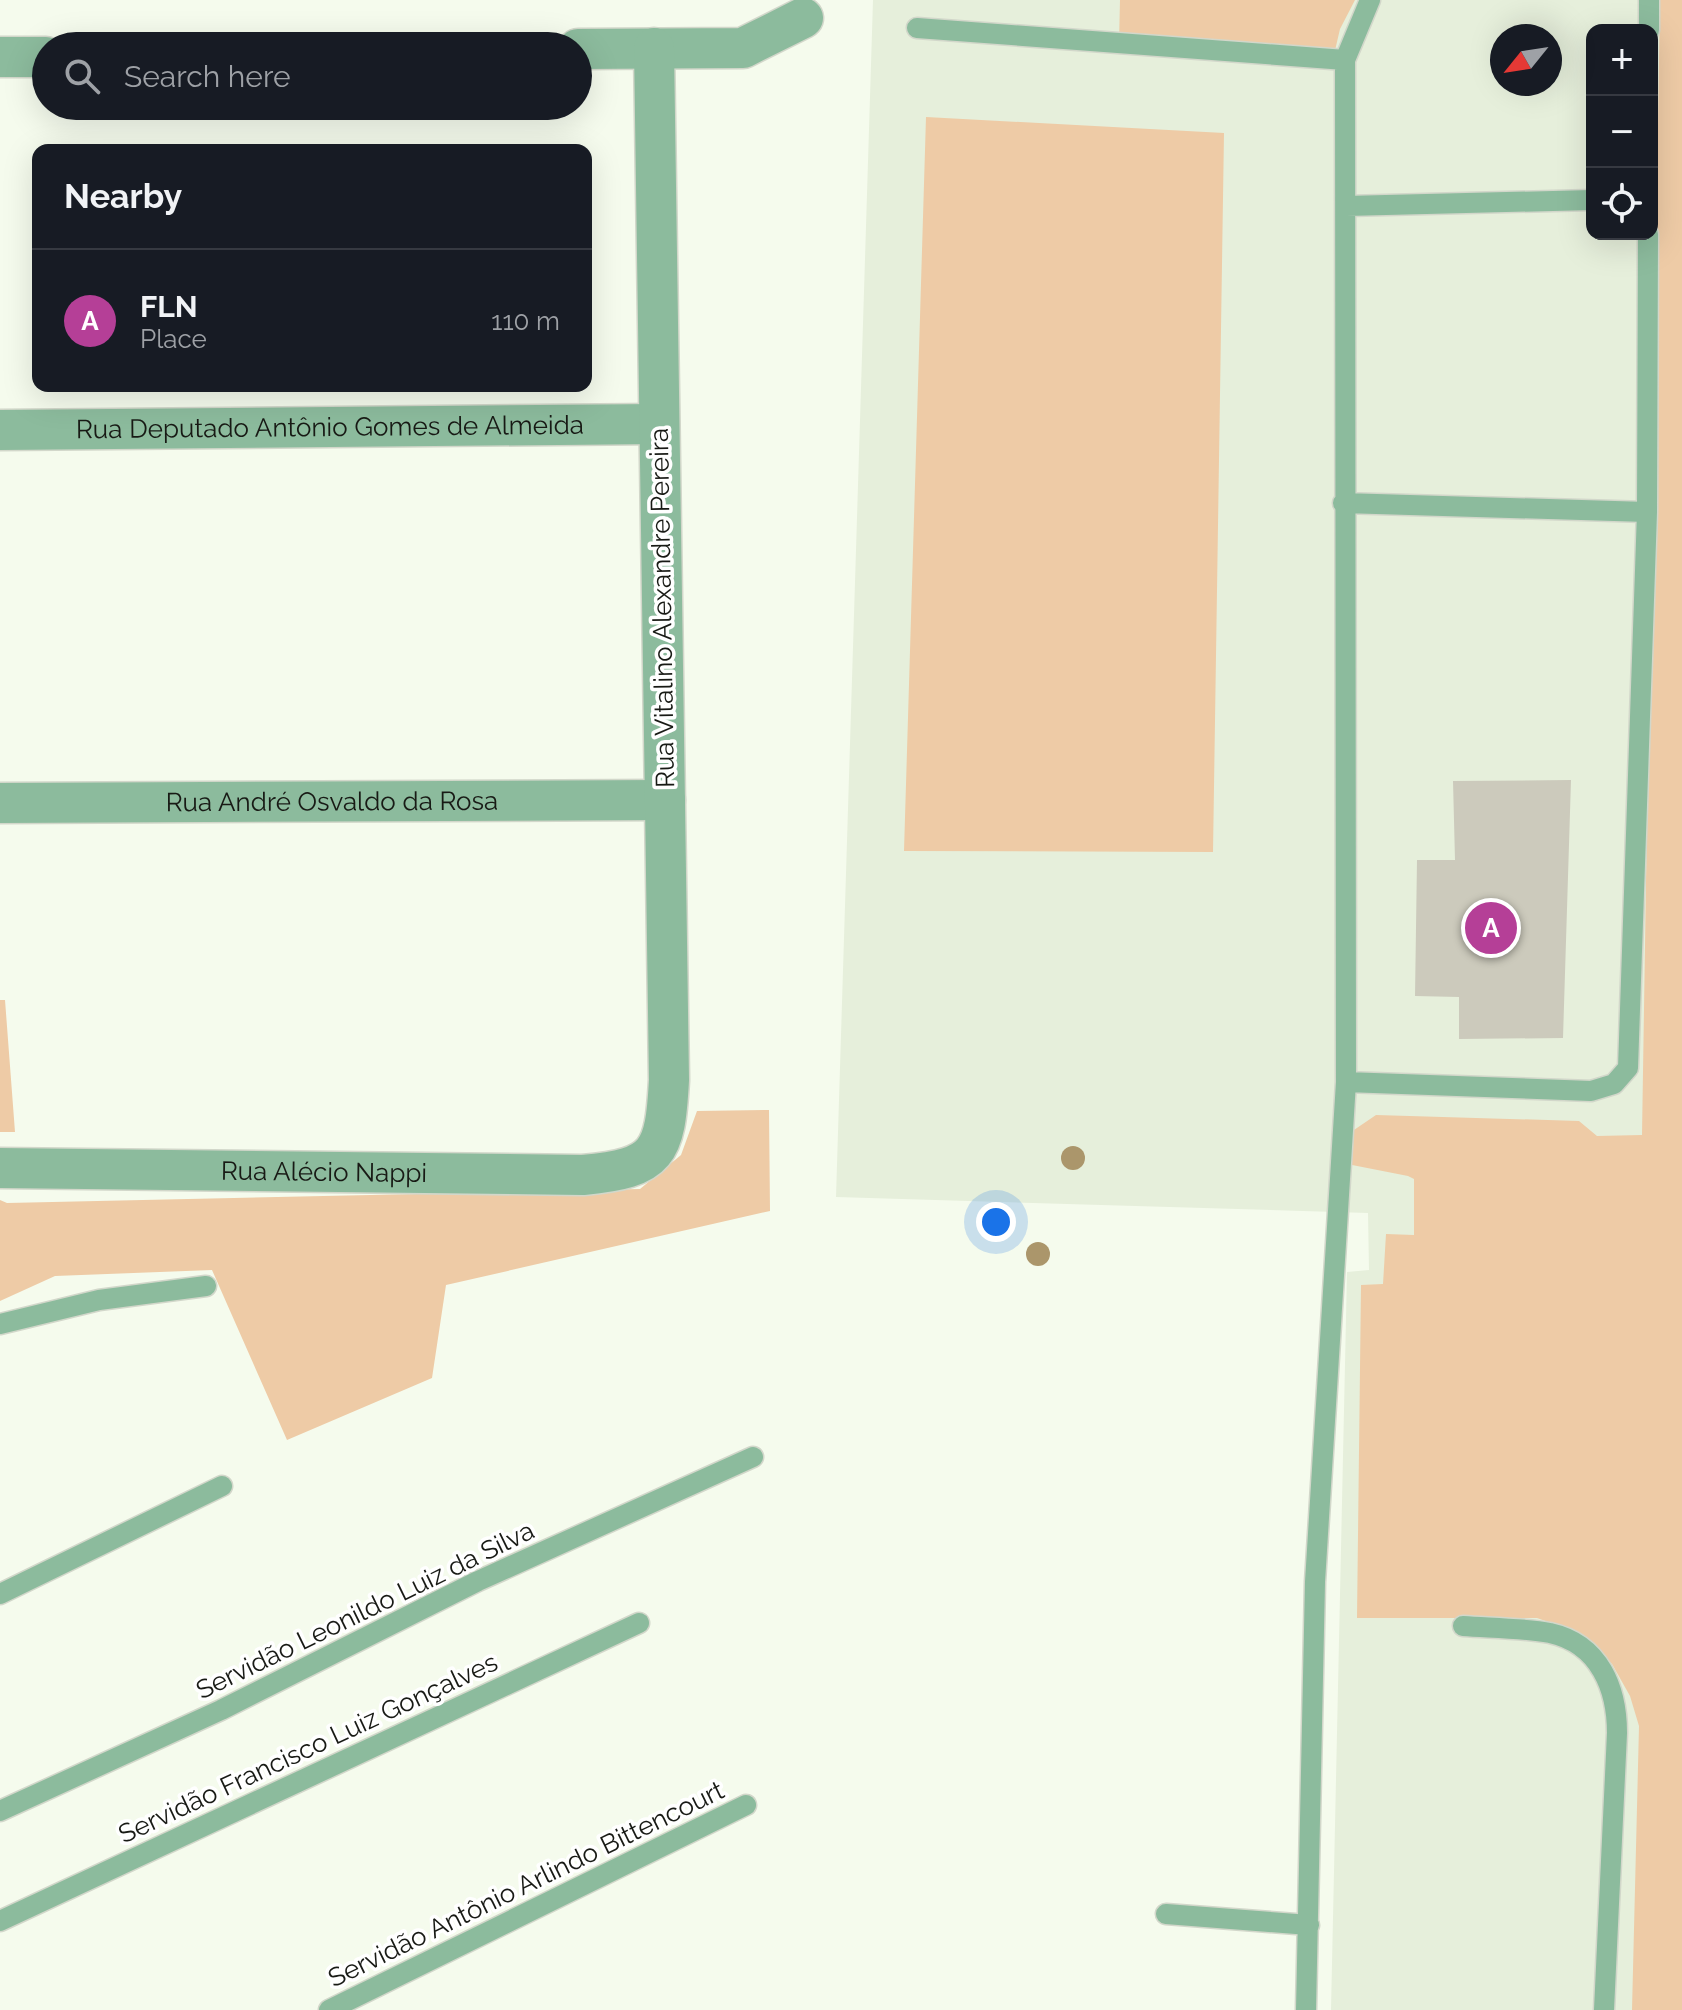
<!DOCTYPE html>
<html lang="en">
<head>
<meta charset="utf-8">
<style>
  :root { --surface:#171b24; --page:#20242c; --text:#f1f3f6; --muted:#9ea1a6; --line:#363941; --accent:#b53f97 }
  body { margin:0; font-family:Raleway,sans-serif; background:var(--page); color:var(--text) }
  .controls { position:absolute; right:24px; top:24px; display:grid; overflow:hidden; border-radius:16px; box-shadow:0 8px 32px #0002 }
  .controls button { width:72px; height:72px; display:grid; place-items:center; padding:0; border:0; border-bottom:2px solid var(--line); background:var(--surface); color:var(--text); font:40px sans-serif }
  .compass { position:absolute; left:1490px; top:24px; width:72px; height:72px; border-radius:50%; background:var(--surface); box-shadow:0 8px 32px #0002; rotate:240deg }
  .you { position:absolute; left:996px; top:1222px; width:28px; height:28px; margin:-20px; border:6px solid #fff; border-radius:50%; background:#1a73e8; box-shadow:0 0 0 12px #1a73e833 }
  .badge { display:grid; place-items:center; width:52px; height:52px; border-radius:50%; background:var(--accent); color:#fff; font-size:26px; font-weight:700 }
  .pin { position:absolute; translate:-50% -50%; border:4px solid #fff; box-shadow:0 2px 8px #0006 }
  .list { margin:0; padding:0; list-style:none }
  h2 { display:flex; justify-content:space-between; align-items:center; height:104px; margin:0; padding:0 32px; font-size:34px }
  h2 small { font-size:26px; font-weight:400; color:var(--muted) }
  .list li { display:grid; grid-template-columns:52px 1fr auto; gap:24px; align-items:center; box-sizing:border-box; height:144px; padding:0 32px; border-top:2px solid var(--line) }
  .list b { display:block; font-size:30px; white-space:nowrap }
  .list p { margin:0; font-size:26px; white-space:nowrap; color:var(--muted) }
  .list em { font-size:26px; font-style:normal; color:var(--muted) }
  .icon { flex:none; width:44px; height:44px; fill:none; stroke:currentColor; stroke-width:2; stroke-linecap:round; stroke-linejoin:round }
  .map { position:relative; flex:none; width:1682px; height:2010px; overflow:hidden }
  .search { position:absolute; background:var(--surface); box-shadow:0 8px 32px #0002; left:32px; top:32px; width:560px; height:88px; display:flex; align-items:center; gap:20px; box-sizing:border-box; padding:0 28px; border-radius:44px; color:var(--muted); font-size:30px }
  .panel { position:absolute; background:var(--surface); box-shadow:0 8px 32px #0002; left:32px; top:144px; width:560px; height:248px; border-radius:16px }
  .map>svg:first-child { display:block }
  .built { fill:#e6efdb; fill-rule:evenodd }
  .green { fill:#eecba6 }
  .building { fill:#cccabc }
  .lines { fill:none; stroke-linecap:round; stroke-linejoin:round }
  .lane-casing { stroke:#d2d7ca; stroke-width:23 }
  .street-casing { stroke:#d2d7ca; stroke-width:43 }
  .lane { stroke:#8cbb9d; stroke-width:20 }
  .street { stroke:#8cbb9d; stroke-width:40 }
  .tree { fill:#ab966b }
  .labels { text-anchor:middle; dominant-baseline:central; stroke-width:7; stroke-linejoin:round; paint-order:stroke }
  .street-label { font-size:26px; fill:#181a15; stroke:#fff }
</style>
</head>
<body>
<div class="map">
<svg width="1682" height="2010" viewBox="0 0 1682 2010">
  <rect width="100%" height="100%" fill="#f5fbed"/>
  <!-- built -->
  <path class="built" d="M 873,0 L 1682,0 L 1682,2010 L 1331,2010 L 1347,1272 L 1369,1270 L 1368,1213 L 836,1197 ZM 1592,30 L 1652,30 L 1652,234 L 1592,234 ZM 1502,36 L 1550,36 L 1550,84 L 1502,84 Z"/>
  <!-- green -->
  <path class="green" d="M 1120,0 L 1355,0 L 1340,29 L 1333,59 L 1119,43 Z
    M 1660,0 L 1682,0 L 1682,2010 L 1632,2010 L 1639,1726 L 1630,1696 L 1612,1664 L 1577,1632 L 1537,1618 L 1357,1618 L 1361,1285 L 1383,1284 L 1386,1234 L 1414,1235 L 1414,1179 L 1408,1176 L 1347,1164 L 1351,1132 L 1376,1115 L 1579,1121 L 1597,1136 L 1642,1135 Z
    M 926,117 L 1224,133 L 1213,852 L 904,851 Z
    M 0,1000 L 5,1000 L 15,1132 L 0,1132 Z
    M 769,1110 L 770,1211 L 446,1285 L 432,1378 L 287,1440 L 212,1270 L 55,1276 L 0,1301 L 0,1200 L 7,1203 L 640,1189 L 681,1155 L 697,1111 Z"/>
  <!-- building -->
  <path class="building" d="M 1571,780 L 1563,1038 L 1459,1039 L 1459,997 L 1415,996 L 1417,860 L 1455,860 L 1453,781 Z"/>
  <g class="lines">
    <!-- lane casing -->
    <g class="lane-casing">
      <path id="lane" d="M 917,28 L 1345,60
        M 1649,30 L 1649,0
        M 1346,206 L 1592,200
        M 1343,503 L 1647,512
        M 1346,1082 L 1591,1091 L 1614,1084 L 1628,1068 L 1647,512 L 1648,234
        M 0,1324 L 99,1300 L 206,1286
        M 0,1594 L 222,1486
        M 1463,1626 C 1492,1628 1523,1628 1550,1633 C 1600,1644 1617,1689 1617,1733 L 1604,2010
        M 0,1811 L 221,1710 L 478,1581 L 753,1457
        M 1166,1914 L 1309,1925
        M 0,1921 L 639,1623
        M 329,2010 L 746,1805
        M 1306,2010 L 1315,1582 L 1346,1082 L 1345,60 L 1370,0"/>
    </g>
    <!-- street casing -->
    <g class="street-casing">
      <g id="street">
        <path d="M 578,49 L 743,48 L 803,18"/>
        <path d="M 0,57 L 46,57"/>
        <path id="s1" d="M 0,430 L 659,424"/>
        <path id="s2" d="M 0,803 L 665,800"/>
        <path id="s3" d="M 0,1168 L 583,1175 C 659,1168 665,1153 669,1080 L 654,48"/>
      </g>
    </g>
    <!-- lane -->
    <use href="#lane" class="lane"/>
    <!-- street -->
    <use href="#street" class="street"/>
  </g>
  <!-- trees -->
  <g class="tree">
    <circle cx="1073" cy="1158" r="12"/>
    <circle cx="1038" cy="1254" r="12"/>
  </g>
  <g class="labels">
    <!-- street labels -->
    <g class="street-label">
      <text stroke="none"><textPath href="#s1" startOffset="330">Rua Deputado Antônio Gomes de Almeida</textPath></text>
      <text transform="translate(662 608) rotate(-91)">Rua Vitalino Alexandre Pereira</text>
      <text stroke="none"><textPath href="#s2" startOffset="332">Rua André Osvaldo da Rosa</textPath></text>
      <text stroke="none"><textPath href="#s3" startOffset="324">Rua Alécio Nappi</textPath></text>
      <text transform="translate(365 1610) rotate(-26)">Servidão Leonildo Luiz da Silva</text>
      <text transform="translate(308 1748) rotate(-25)">Servidão Francisco Luiz Gonçalves</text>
      <text transform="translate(526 1884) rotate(-26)">Servidão Antônio Arlindo Bittencourt</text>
    </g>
  </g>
</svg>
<div class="controls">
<button>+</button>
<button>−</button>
<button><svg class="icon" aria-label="locate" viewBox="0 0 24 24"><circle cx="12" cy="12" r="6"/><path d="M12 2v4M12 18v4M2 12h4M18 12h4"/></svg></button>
</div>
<svg class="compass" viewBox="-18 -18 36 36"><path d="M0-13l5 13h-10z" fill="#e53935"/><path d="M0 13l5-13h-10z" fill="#9ea1a6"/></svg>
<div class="you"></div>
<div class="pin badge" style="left:1491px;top:928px">A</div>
<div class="search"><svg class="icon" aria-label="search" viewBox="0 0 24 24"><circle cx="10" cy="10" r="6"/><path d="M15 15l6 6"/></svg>Search here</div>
<section class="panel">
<h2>Nearby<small></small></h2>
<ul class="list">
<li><span class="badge">A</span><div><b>FLN</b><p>Place</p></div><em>110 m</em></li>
</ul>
</section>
</div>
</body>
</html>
